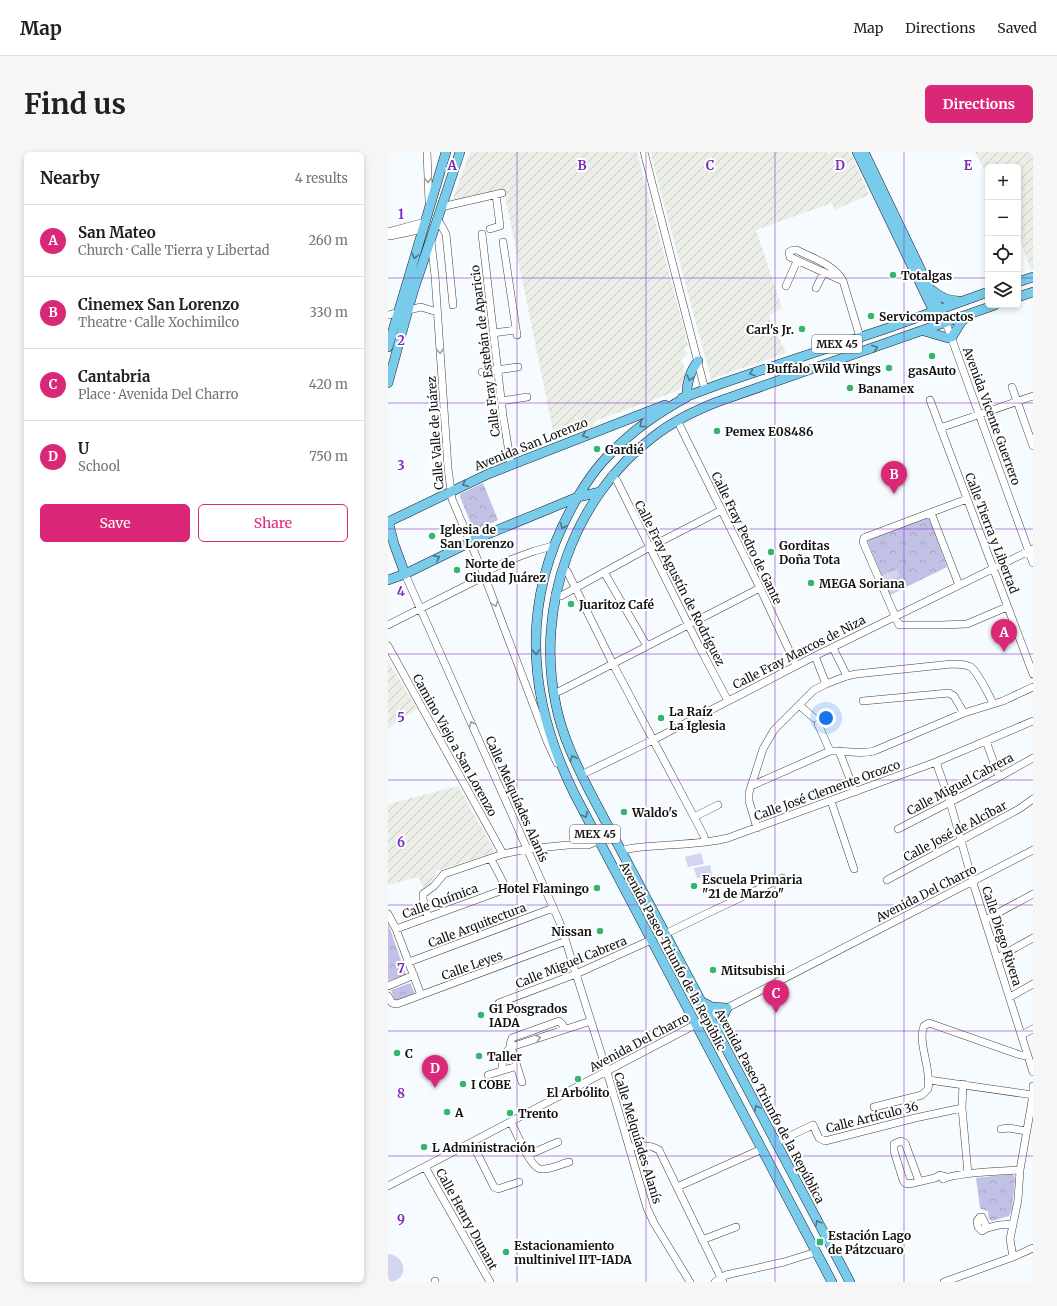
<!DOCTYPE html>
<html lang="en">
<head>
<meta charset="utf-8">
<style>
  :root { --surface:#fff; --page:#f6f6f6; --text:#202124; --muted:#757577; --line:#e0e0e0; --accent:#db2777 }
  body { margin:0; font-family:Merriweather,serif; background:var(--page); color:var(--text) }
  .controls { position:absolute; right:12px; top:12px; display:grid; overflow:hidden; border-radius:6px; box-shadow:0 2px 6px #0003 }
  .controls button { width:36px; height:36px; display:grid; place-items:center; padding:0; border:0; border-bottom:1px solid var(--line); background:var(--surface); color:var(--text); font:20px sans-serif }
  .you { position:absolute; left:438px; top:566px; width:14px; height:14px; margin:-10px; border:3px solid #fff; border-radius:50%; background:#1a73e8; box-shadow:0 0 0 6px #1a73e833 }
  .badge { display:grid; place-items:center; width:26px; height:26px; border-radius:50%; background:var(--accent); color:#fff; font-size:13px; font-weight:700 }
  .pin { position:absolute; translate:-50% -33px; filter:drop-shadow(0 1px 2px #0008) }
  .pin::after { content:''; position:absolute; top:21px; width:14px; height:12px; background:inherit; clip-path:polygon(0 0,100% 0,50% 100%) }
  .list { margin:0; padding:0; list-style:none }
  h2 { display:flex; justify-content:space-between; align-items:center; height:52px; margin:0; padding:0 16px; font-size:17px }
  h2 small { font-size:13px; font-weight:400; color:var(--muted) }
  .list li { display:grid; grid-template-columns:26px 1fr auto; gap:12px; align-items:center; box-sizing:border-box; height:72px; padding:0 16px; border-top:1px solid var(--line) }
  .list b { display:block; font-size:15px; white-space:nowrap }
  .list p { margin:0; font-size:13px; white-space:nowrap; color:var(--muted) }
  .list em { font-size:13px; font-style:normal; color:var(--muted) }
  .actions { display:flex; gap:8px; padding:12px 16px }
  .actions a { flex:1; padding:9px 0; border:1px solid var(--accent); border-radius:6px; text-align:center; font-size:14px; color:var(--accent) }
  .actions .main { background:var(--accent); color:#fff }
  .icon { flex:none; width:22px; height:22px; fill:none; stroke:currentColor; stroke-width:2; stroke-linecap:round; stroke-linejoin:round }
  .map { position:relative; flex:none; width:645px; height:1130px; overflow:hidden; border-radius:6px }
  header { display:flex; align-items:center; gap:24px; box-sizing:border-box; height:56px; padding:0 20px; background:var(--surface); border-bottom:1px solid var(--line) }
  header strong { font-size:19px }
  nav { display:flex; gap:22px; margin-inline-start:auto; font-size:14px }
  .intro { display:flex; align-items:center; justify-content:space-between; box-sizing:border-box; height:96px; padding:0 24px }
  h1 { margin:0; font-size:28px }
  .button { padding:10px 18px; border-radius:6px; background:var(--accent); color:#fff; font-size:14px; font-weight:700 }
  main { display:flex; gap:24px; padding:0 24px }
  aside { flex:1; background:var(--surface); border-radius:6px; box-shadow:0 2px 6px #0003 }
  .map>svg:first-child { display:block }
  .industrial { fill:url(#industrial-furrows) }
  .park { fill:url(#park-crowns) }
  .pitch { fill:#d2d5ee }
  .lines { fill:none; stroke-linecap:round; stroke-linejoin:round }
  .minor-casing { stroke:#434343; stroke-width:8 }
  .major-casing { stroke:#212121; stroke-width:10 }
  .minor { stroke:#fff; stroke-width:7 }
  .major { stroke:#78cbeb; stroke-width:9 }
  .oneway { stroke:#9f9f9f }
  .oneway2 { stroke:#497788 }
  .grid { fill:none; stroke:#7b2cbf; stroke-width:1; stroke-opacity:0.55 }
  .poi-dot { fill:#35b471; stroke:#fff; stroke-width:1.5 }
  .labels { text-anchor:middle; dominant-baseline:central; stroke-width:4; stroke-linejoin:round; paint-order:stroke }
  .shield { fill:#fff; stroke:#585858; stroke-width:1 }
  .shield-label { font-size:11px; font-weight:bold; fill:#101010 }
  .poi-label { font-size:12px; font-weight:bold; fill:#101010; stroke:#fff; text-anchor:start }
  .street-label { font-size:12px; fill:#101010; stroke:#fff }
  .grid-label { font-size:13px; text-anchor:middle; font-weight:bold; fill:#7b2cbf; stroke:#fff; stroke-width:4; stroke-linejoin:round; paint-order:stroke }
</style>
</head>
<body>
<header>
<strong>Map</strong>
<nav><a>Map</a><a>Directions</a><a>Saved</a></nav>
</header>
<div class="intro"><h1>Find us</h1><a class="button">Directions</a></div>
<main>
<aside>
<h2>Nearby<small>4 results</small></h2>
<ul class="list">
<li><span class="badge">A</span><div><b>San Mateo</b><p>Church · Calle Tierra y Libertad</p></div><em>260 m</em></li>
<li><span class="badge">B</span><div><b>Cinemex San Lorenzo</b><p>Theatre · Calle Xochimilco</p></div><em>330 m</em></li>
<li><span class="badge">C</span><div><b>Cantabria</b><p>Place · Avenida Del Charro</p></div><em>420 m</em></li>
<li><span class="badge">D</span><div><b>U</b><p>School</p></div><em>750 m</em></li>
</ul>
<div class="actions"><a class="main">Save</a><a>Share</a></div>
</aside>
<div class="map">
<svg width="645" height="1130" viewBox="0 0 645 1130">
  <defs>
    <pattern id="industrial-furrows" width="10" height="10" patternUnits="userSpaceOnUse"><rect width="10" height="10" fill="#ebeee6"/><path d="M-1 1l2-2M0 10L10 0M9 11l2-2" fill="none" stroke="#c8cbc4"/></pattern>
    <pattern id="park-crowns" width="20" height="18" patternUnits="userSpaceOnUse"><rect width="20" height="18" fill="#c1c1e6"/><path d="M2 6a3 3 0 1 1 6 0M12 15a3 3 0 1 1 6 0" fill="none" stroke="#a5a5c4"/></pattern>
  </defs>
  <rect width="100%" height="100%" fill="#f5fbfe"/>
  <!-- industrial -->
  <path class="industrial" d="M 82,0 L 249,0 L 300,193 L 296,197 L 299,201 L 292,208 L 296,213 L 295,218 L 298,219 L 292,238 L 207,269 L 205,274 L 167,288 L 117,44 L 62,55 Z
    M 262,0 L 439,0 L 440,2 L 445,0 L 462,0 L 481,43 L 446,58 L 444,51 L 368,78 L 394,156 L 381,164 L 398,201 L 323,227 Z
    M 587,0 L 645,0 L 645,116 L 642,117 L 630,81 L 630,15 L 600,15 L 600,25 Z
    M 0,509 L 29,557 L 0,577 Z
    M 70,634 L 107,700 L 49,719 L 43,731 L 36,736 L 30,725 L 0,733 L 0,652 Z"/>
  <!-- park -->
  <path class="park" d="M 95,331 L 110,368 L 86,379 L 72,345 L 72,342 Z
    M 541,365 L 559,415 L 502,443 L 479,388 Z
    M 0,771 L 18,823 L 0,829 Z
    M 22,831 L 27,842 L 7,849 L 3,838 Z
    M 624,1022 L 626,1024 L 627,1028 L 624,1057 L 621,1064 L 604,1069 L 601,1067 L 600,1059 L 593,1057 L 592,1056 L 588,1026 Z"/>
  <!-- pitch -->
  <path class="pitch" d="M 509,417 L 512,424 L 498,431 L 495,423 Z
    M 515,425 L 519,434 L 503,441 L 499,433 Z
    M 313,701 L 316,712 L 300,715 L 297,705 Z
    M 322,713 L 324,723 L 309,726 L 306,716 Z
    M 0,1102 C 20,1104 21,1130 0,1130 Z"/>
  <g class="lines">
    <!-- minor casing -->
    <g class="minor-casing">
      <path id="minor" d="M 39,0 L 41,50
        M 256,0 L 317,238
        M 53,55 L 114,41
        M 49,66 L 58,82 L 65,153
        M 102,77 L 112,74 L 108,43
        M 0,80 L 37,70
        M 94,82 L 115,264 L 123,312
        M 2,84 L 35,77
        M 43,89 L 47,124 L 60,316 L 64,347 L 96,423 L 159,589 L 169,611
        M 115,90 L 129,183
        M 455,129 L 402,105 L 401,100 L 405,98 L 409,98 C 424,106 447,113 455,129 L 472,185
        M 398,134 L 409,109
        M 428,136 L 436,120
        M 0,163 L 33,155 L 49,160
        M 558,171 L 645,411
        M 105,181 L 128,178
        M 94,220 L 130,215
        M 624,235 L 645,294
        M 542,248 L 645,522
        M 113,249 L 139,245
        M 289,268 L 372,436 L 408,513
        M 552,276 L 645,244
        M 224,323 L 229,329 L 312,496 L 340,549
        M 579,347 L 478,385 L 476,386 L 475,390 L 511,473 L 553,473 L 579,472 L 619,455
        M 543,361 L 571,433
        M 174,417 L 179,419 L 225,512 L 306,665 L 316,684 L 317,690
        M 216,420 L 259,494
        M 17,422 L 172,771 L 219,920 L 259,1056 L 266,1071 L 302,1130
        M 167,443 L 173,444 L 262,395 L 334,358
        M 0,473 L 93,426 L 99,419 L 122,408 L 146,399 L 165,394
        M 0,494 L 115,702
        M 445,496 L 459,524
        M 427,504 L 438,532
        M 166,541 L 172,539 L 372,436
        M 475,549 L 561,541 L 566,544 L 576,561
        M 411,553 L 426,566
        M 430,572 L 442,599
        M 598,589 L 611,625
        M 451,599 L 467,640
        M 548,610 L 562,650 L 586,734 L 645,920
        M 193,623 L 265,588 L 427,504 L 645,397
        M 363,634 L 442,599 C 457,598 471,603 486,599 L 576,561 L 615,549 L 645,535
        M 443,649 L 466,717
        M 306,665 L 330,653
        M 369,676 L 361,649 L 361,641 L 375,597 L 386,578 L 426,538 L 438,532 L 459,524 L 468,522 L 564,512 C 570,512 577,512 583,515 C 591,522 600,542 605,551
        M 510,677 L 611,625 L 645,606
        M 233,699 C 244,695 256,695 267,694 C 291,692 316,692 340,686 L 548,610 L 645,569
        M 499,728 L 631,657 L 645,647
        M 0,762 L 8,777 L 33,843
        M 40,765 L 35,747 L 35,742 L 46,734 L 56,722 L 115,702 L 139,697 L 180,693 L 200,693 L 207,690 L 210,687
        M 597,768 L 645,742
        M 8,777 L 115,738 L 117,737 L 116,732 L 103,707
        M 277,782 L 318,762 L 394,726
        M 609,806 L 645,786
        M 21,810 L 165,756
        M 0,834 L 26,823
        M 0,844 L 4,851 L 9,852 L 178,789
        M 622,845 L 645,832
        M 111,851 L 188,822 L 263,788
        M 633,883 L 645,877
        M 115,918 C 113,908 115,902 123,895 L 203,869
        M 100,923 L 129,914
        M 541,928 L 645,943
        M 134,930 L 122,892 L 124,886 L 171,869 L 174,872 L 177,877
        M 575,932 L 574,956 L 580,1022
        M 486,955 L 534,943 L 540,937 C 544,918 529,890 536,874 L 541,871 L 632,903 L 640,904
        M 123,970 C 128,980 143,1017 153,1017 C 162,1018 173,1012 181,1010
        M 613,977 L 621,976 L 638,979
        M 84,991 L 106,1035 L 110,1037 L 131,1030
        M 387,991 L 425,973 L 431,986 L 437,989 L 527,966 L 574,956
        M 241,996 C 252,993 261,992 271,998 L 335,1130
        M 140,1003 L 170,990
        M 37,1015 L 102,1130
        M 555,1027 C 569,1020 614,1019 632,1018
        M 531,1029 L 517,991 L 513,989 L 506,992 L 506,999 L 515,1028 L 517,1031 L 521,1032 L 547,1026 L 552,1023 L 559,1025
        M 0,1034 L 339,856 L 645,698
        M 289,1035 L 374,997
        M 592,1065 L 594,1065 L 599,1076 L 594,1079 L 590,1075 L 589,1069 Z
        M 599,1076 L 611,1073 L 625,1072
        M 314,1088 L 348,1075
        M 625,1105 L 622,1087 L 630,1048 L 632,1018 L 645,943 L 645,934
        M 47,1129 L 47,1130
        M 327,1130 L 338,1123 L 396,1110 L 428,1100
        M 556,1130 L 625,1105 L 645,1096"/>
    </g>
    <!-- major casing -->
    <g class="major-casing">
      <path id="major" d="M 469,0 L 548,164
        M 476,0 L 554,162
        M 630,130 L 645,125
        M 545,139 C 553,146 561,149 571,149
        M 630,145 L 645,140
        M 536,179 L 560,186
        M 564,185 L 573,170 L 580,164
        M 0,195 L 58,0
        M 0,231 L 25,140 L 72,0
        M 299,245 C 271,260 246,277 224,300 C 207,316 193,338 182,359 C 132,453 140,549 187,643 L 444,1130
        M 299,245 C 298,233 302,219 310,209
        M 294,246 L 335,231 L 500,176 L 600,140
        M 0,369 L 6,392 L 17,422
        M 0,370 L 100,322 L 277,253
        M 0,428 L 17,422 L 95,384 L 190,345 L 212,340
        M 312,849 L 324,855 L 339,856 C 334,866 331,873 331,884
        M 462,1130 L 202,640 C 188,612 174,584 168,553 C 147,455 185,346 265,285 C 284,270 306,259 329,250 L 607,153"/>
    </g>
    <!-- minor -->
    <use href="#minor" class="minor"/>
    <!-- major -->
    <use href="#major" class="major"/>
  </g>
  <!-- one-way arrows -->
  <defs><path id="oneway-chevron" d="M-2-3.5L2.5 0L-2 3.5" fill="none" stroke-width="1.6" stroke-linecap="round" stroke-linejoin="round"/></defs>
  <g class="oneway">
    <use href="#oneway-chevron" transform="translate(40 28) rotate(87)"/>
    <use href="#oneway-chevron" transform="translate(52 199) rotate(86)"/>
    <use href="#oneway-chevron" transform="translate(107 452) rotate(69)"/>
    <use href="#oneway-chevron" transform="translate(84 572) rotate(-114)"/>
    <use href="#oneway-chevron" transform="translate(150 886) rotate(-18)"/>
  </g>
  <g class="oneway2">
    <use href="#oneway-chevron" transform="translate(27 104) rotate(105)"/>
    <use href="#oneway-chevron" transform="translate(487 196) rotate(-20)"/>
    <use href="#oneway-chevron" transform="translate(364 221) rotate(161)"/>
    <use href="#oneway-chevron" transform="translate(302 226) rotate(106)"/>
    <use href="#oneway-chevron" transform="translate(254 273) rotate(141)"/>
    <use href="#oneway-chevron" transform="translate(197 283) rotate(157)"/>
    <use href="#oneway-chevron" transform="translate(77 332) rotate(155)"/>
    <use href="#oneway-chevron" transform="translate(175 374) rotate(115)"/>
    <use href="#oneway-chevron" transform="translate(49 406) rotate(-26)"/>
    <use href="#oneway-chevron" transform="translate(148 500) rotate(88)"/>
    <use href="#oneway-chevron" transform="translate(185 606) rotate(-115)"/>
    <use href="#oneway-chevron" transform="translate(197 663) rotate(62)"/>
    <use href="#oneway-chevron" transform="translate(369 956) rotate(-118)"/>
    <use href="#oneway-chevron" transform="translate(430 1071) rotate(-118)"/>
  </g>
  <!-- grid -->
  <path class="grid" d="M 129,0 L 129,1130M 258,0 L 258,1130M 387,0 L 387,1130M 516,0 L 516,1130M 0,126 L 600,126M 630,126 L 645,126M 0,251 L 645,251M 0,377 L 645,377M 0,502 L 645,502M 0,628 L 645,628M 0,753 L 645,753M 0,879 L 645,879M 0,1004 L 645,1004"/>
  <!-- markers -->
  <g class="poi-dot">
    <circle cx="505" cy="123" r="4"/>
    <circle cx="483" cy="164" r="4"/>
    <circle cx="414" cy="177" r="4"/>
    <circle cx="544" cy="204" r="4"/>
    <circle cx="501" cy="216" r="4"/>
    <circle cx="462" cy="236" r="4"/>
    <circle cx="329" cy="279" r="4"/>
    <circle cx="209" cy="297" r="4"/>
    <circle cx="44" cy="384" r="4"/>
    <circle cx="383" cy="400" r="4"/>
    <circle cx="69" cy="418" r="4"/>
    <circle cx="423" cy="431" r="4"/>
    <circle cx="183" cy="452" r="4"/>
    <circle cx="273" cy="566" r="4"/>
    <circle cx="236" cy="660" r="4"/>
    <circle cx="306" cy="734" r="4"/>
    <circle cx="209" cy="736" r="4"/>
    <circle cx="212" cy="779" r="4"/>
    <circle cx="325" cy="818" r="4"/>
    <circle cx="93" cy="863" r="4"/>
    <circle cx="9" cy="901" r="4"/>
    <circle cx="91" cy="904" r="4"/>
    <circle cx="190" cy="927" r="4"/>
    <circle cx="75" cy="932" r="4"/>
    <circle cx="59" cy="960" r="4"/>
    <circle cx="122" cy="961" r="4"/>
    <circle cx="36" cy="995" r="4"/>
    <rect x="428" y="1086" width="8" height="8" rx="2"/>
    <circle cx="118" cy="1100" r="4"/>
  </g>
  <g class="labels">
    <!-- shield labels -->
    <g class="shield">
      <rect x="424" y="183" width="50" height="18" rx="3"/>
      <rect x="182" y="673" width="50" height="18" rx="3"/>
    </g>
    <g class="shield-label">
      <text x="449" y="192">MEX 45</text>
      <text x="207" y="682">MEX 45</text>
    </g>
    <!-- poi labels -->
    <g class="poi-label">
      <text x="513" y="123">Totalgas</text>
      <text x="491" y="164">Servicompactos</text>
      <text x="406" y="177" text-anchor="end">Carl's Jr.</text>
      <text x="493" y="216" text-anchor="end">Buffalo Wild Wings</text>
      <text x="544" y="218" text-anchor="middle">gasAuto</text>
      <text x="470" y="236">Banamex</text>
      <text x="337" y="279">Pemex E08486</text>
      <text x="217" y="297">Gardié</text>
      <text x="52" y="377">Iglesia de<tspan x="52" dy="14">San Lorenzo</tspan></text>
      <text x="391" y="393">Gorditas<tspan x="391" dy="14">Doña Tota</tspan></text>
      <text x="77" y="411">Norte de<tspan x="77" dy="14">Ciudad Juárez</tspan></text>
      <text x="431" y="431">MEGA Soriana</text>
      <text x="191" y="452">Juaritoz Café</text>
      <text x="281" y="559">La Raíz<tspan x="281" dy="14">La Iglesia</tspan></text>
      <text x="244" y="660">Waldo's</text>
      <text x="314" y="727">Escuela Primaria<tspan x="314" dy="14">"21 de Marzo"</tspan></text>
      <text x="201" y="736" text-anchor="end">Hotel Flamingo</text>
      <text x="204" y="779" text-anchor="end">Nissan</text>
      <text x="333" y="818">Mitsubishi</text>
      <text x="101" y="856">G1 Posgrados<tspan x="101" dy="14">IADA</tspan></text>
      <text x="17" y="901">C</text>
      <text x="99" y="904">Taller</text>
      <text x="83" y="932">I COBE</text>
      <text x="190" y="940" text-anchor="middle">El Arbólito</text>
      <text x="67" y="960">A</text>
      <text x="130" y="961">Trento</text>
      <text x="44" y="995">L Administración</text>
      <text x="440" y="1083">Estación Lago<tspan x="440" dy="14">de Pátzcuaro</tspan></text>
      <text x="126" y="1093">Estacionamiento<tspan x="126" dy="14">multinivel IIT-IADA</tspan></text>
    </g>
    <!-- street labels -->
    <g class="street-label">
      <text transform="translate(97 199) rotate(-97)">Calle Fray Estebán de Aparicio</text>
      <text transform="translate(604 264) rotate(70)">Avenida Vicente Guerrero</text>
      <text transform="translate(47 281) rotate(-94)">Calle Valle de Juárez</text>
      <text transform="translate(143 292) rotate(-22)">Avenida San Lorenzo</text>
      <text transform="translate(604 381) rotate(69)">Calle Tierra y Libertad</text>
      <text transform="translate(359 386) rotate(64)">Calle Fray Pedro de Gante</text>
      <text transform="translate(292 431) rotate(63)">Calle Fray Agustín de Rodríguez</text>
      <text transform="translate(411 500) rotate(-27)">Calle Fray Marcos de Niza</text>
      <text transform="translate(67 593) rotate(61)">Camino Viejo a San Lorenzo</text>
      <text transform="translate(572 632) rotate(-28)">Calle Miguel Cabrera</text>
      <text transform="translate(439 638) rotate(-20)">Calle José Clemente Orozco</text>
      <text transform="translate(129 647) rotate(66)">Calle Melquíades Alanís</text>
      <text transform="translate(567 679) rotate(-28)">Calle José de Alcíbar</text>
      <text transform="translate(538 741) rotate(-27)">Avenida Del Charro</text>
      <text transform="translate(52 749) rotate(-20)">Calle Química</text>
      <text transform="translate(89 773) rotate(-21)">Calle Arquitectura</text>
      <text transform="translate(614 784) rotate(72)">Calle Diego Rivera</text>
      <text transform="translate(285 804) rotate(62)">Avenida Paseo Triunfo de la Repúblic</text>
      <text transform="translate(183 810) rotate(-22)">Calle Miguel Cabrera</text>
      <text transform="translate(84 813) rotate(-20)">Calle Leyes</text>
      <text transform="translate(251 890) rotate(-28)">Avenida Del Charro</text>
      <text transform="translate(382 954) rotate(62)">Avenida Paseo Triunfo de la República</text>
      <text transform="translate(484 965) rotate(-14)">Calle Artículo 36</text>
      <text transform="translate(250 986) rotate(73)">Calle Melquíades Alanís</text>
      <text transform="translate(79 1067) rotate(61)">Calle Henry Dunant</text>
    </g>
  </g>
  <g class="grid-label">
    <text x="64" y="18">A</text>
    <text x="194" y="18">B</text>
    <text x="322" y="18">C</text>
    <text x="452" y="18">D</text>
    <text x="580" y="18">E</text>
    <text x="13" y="67">1</text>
    <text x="13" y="193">2</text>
    <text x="13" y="318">3</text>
    <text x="13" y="444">4</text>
    <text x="13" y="570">5</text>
    <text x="13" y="695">6</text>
    <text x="13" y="821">7</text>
    <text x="13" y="946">8</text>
    <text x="13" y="1072">9</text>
  </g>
</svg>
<div class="controls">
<button>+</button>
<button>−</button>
<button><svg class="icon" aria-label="locate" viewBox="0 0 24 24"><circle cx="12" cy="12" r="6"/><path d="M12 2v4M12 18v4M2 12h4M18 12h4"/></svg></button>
<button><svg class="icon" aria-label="layers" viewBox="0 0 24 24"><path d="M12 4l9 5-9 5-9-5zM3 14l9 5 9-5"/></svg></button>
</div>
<div class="you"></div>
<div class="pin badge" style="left:616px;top:500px">A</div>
<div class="pin badge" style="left:506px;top:342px">B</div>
<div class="pin badge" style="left:388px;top:861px">C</div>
<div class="pin badge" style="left:47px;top:936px">D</div>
</div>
</main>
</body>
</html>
